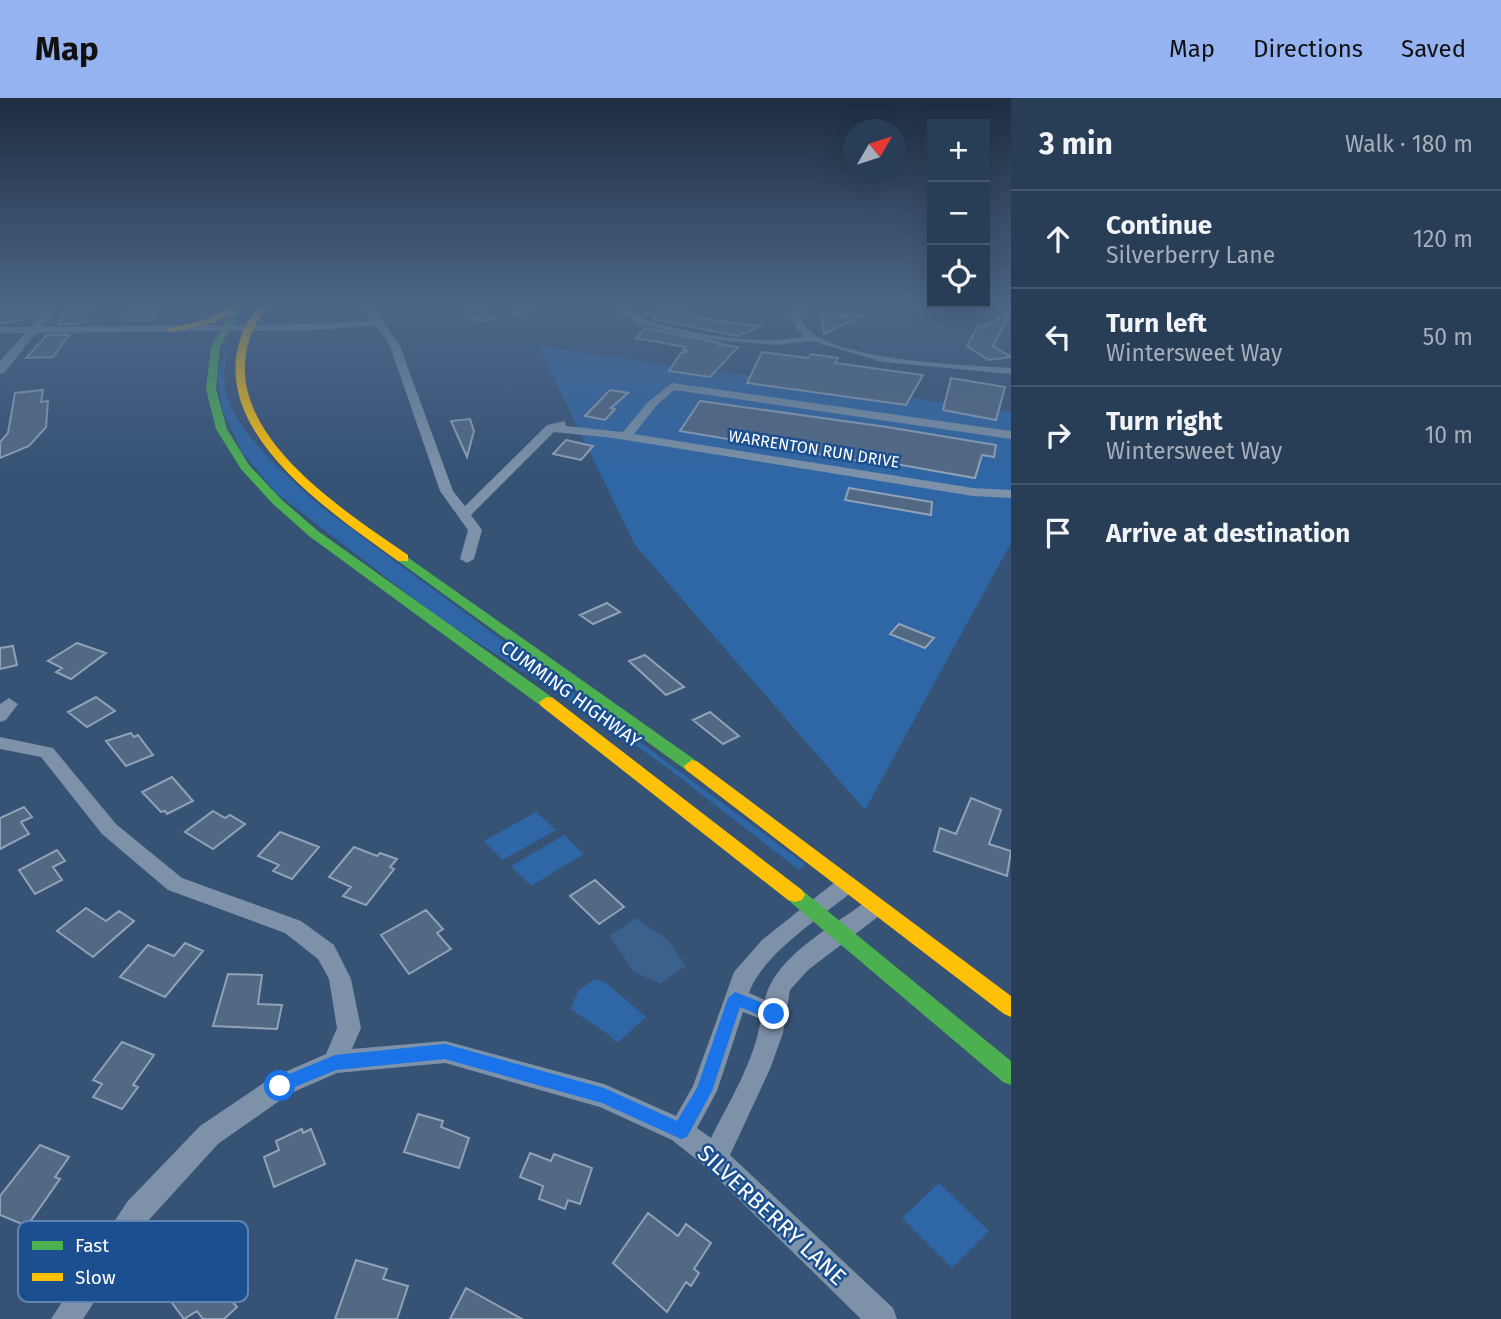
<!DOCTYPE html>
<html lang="en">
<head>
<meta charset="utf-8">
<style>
  :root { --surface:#283e57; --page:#30455d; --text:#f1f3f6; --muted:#a5aeba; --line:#44576d; --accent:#95b2f1 }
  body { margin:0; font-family:"Fira Sans",sans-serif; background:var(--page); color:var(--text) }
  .controls { position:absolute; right:21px; top:21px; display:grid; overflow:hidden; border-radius:0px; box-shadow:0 7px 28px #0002 }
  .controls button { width:63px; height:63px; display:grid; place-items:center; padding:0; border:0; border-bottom:2px solid var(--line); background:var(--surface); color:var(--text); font:35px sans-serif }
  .compass { position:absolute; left:843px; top:21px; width:63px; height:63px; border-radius:50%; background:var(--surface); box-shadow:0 7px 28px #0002; rotate:51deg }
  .stop { position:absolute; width:21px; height:21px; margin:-16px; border:5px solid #1a73e8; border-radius:50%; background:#fff }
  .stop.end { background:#1a73e8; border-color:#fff; box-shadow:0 2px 7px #0008 }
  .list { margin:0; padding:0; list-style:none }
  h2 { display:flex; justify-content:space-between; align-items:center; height:91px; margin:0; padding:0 28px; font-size:30px }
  h2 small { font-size:23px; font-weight:400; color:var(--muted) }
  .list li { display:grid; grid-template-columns:46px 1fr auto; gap:21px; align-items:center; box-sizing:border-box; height:98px; padding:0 28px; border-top:2px solid var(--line) }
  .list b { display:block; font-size:26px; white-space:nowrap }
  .list p { margin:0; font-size:23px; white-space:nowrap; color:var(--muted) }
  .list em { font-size:23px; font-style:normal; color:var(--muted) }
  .icon { flex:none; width:38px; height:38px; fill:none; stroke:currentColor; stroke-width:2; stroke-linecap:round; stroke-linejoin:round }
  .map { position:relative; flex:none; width:1011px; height:1221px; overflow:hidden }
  header { display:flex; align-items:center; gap:42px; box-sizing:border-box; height:98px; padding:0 35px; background:var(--accent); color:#111 }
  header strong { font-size:33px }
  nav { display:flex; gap:38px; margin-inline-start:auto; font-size:24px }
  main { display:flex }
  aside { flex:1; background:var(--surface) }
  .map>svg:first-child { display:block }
  .green { fill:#2f66a5 }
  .water { fill:#3b618d }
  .building { fill:#526984; stroke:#92a2b6; stroke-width:2 }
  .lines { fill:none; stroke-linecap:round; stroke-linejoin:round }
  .street { fill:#7d92a8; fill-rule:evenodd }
  .fast { fill:#4caf50; fill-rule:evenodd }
  .slow { fill:#ffc107; fill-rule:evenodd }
  .route { fill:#1a73e8 }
  .labels { text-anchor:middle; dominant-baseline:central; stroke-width:5; stroke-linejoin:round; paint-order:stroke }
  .far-street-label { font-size:16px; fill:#fff; stroke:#1b4f8f }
  .street-label { font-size:19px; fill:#fff; stroke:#1b4f8f }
  .near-street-label { font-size:23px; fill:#fff; stroke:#1b4f8f }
  .key { fill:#1b4f8f; stroke:#5f84b1; stroke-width:2 }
  .key-label { font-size:19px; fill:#fff }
</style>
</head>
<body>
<header>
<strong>Map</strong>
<nav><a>Map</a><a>Directions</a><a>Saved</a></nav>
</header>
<main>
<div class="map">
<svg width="1011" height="1221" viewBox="0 0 1011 1221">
  <rect width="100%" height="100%" fill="#365274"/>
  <!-- green -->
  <path class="green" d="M 228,242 C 227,257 223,276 225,291 C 233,332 289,380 319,407 L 805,766 L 799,772 L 669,671 L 601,623 L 439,520 L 276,395 L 242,354 L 222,311 L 217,278 Z
    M 538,248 L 1011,314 L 1011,445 L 865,712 L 635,447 Z
    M 536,714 L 556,732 L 503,762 L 484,743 Z
    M 564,737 L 584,756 L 531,788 L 511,768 Z
    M 594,881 L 606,885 L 646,919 L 617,945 C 603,929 587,925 571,910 L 578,893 Z
    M 939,1085 L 989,1133 L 952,1170 L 902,1120 Z"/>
  <!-- water -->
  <path class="water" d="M 635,820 L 667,841 L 686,868 L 660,886 L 633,873 L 610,838 Z"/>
  <!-- building -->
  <path class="building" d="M 15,205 L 38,208 L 23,221 L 0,226 L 0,218 Z
    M 141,205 L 164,205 L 151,222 L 127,222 Z
    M 475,205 L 478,205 L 494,221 L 477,223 L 465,211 Z
    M 77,206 L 93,206 L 79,226 L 59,226 L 62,223 L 58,223 Z
    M 667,208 L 701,221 L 761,228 L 738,238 L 653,221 Z
    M 822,215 L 861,218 L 824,236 Z
    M 1010,215 L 993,248 L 1011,259 L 988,262 L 967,248 L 977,230 Z
    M 645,230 L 720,245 L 717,246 L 738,249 L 710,279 L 669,273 L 681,255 L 689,253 L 683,252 L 685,249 L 636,240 Z
    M 47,237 L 69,237 L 53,259 L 26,260 Z
    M 762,254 L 808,260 L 811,256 L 838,260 L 835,265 L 923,277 L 906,307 L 747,285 Z
    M 951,280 L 1005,289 L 996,322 L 943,312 Z
    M 43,292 L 41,304 L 48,303 L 46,329 L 29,348 L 0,360 L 0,344 L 8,335 L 15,295 Z
    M 610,292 L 628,295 L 611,310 L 615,311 L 605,322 L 585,318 Z
    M 700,303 L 887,329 L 996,347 L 994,359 L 982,357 L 975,380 L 879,363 L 877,366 L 680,333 Z
    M 470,321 L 474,333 L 467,359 L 451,323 Z
    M 566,342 L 593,348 L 581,362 L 553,356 Z
    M 849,390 L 932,404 L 931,417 L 845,402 Z
    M 607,505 L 620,514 L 593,526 L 580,517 Z
    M 899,526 L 934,540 L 925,550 L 890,536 Z
    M 77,545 L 106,555 L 71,581 L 56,574 L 62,570 L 48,563 Z
    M 13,548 L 17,567 L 0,571 L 0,550 Z
    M 645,557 L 684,589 L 666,597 L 629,563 Z
    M 96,599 L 115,613 L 87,629 L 68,614 Z
    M 710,614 L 739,638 L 723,646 L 693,622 Z
    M 131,635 L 134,639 L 138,637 L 153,657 L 126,668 L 106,643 Z
    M 172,679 L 193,703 L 167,716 L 165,713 L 161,714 L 142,694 Z
    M 971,700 L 1001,712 L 989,746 L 1011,753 L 1007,778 L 934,753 L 940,730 L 956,736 Z
    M 24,709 L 32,719 L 21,724 L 29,736 L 0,751 L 0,720 Z
    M 213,713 L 225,720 L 230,717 L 245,726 L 213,751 L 185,734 Z
    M 280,734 L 319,749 L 292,781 L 273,773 L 279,767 L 258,758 Z
    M 354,749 L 377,758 L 380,755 L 397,761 L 390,769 L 394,771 L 366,807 L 343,798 L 351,789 L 329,779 Z
    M 57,752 L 65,763 L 53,769 L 62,782 L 35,796 L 19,772 Z
    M 595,782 L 624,809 L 599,826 L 570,798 Z
    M 86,810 L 106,823 L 119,813 L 134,823 L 93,859 L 57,833 Z
    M 426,812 L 443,831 L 437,835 L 451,851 L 409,876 L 381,837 Z
    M 185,845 L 203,853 L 165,899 L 120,879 L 148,847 L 174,858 Z
    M 228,876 L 262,877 L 258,906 L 282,907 L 277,931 L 213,928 Z
    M 122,944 L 154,957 L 133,987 L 138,989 L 122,1011 L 93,999 L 102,986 L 93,982 Z
    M 418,1016 L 443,1023 L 441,1029 L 469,1040 L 459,1070 L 404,1054 Z
    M 302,1031 L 303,1035 L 311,1031 L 325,1066 L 274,1089 L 264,1059 L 279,1052 L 276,1043 Z
    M 40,1047 L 69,1059 L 55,1079 L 60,1081 L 27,1128 L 0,1117 L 0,1098 Z
    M 530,1055 L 551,1063 L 554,1056 L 592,1070 L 580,1106 L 568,1102 L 565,1111 L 539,1101 L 543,1088 L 520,1079 Z
    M 648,1115 L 678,1138 L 686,1126 L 711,1145 L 694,1171 L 699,1175 L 691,1188 L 686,1184 L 667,1214 L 613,1165 Z
    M 194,1150 L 206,1165 L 209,1162 L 219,1174 L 215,1178 L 224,1188 L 221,1190 L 237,1209 L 224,1221 L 203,1221 L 197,1213 L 184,1221 L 161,1190 L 168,1184 L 163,1177 Z
    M 356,1162 L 387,1171 L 383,1181 L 408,1188 L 397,1221 L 335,1221 Z
    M 466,1190 L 522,1221 L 450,1221 Z"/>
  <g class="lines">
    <!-- street -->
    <path class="street" d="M 52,205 L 62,205 L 41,229 L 310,226 L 372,223 L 360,205 L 370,205 L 400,248 L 453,393 L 465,408 L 547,327 L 565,323 L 566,328 L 623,334 L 648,304 L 672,285 L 1011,333 L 1011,341 L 674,292 L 656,308 L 634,336 L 973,390 L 1011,392 L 1011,400 L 973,398 L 613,340 L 554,334 L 471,417 L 482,432 L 474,461 L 467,465 L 460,461 L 468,432 L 440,393 L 390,248 L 376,228 L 310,232 L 36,235 L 4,275 L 0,276 L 0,263 L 25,235 L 0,235 L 0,229 L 31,229 Z
      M 535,205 L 550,205 L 518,217 L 510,215 Z
      M 605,205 C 622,205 633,218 649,223 C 697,237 755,247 804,239 L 793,225 L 790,212 L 799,205 L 810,205 L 800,213 C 801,221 803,227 808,232 C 843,263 964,267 1011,270 L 1011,276 L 883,264 L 812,243 L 776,247 L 704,241 L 639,226 Z
      M 9,600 L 18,606 L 6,622 L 0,624 L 0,606 Z
      M 0,639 L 53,650 L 116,726 L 182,780 L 301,823 L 334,847 L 351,881 L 361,930 L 352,951 L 445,943 L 604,986 L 676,1018 L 693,988 L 734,874 L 762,842 L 840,780 L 847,778 L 854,780 L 858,786 L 854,792 C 823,818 762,856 749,895 L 765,902 C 773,860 834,827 867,803 L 875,801 L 883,803 L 886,809 L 883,815 L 808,872 L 790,892 L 783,935 L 770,971 L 730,1057 L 893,1210 L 897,1221 L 861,1221 L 706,1069 L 672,1042 L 600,1009 L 445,965 L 337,975 L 289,996 L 218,1046 L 147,1124 L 83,1221 L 51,1221 L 127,1104 L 200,1028 L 271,980 L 326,956 L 337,930 L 329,881 L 318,861 L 285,835 L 168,792 L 102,736 L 41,659 L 0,651 ZM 743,914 L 761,921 C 754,964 730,1002 711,1040 L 697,1030 L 717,993 Z"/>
    <!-- fast -->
    <path class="fast" d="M 237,205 L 245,205 L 220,249 L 216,291 L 227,331 L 249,367 L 281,401 L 318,433 L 553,600 L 555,604 L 553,608 L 541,608 L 309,438 L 273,406 L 241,371 L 216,331 L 206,291 L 211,249 Z
      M 403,456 L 698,664 L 700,668 L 698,672 L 686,672 L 398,463 L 398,457 Z
      M 795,790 L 802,792 L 1011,963 L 1011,987 L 1003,984 L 788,802 L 785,797 L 788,792 Z"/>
    <!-- slow -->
    <path class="slow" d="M 263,205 L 271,205 C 265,213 257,222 253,232 C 211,330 342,411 408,457 L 408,463 L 398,463 C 332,415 201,331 244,231 C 248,222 256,213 263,205 Z
      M 236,206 L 239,207 L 239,211 L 214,225 L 170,234 L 166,231 L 208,221 Z
      M 547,599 L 553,600 L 802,792 L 805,797 L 802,802 L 795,804 L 788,802 L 541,608 L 539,604 Z
      M 692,662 L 698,664 L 1011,898 L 1011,919 L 1004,916 L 686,672 L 684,668 Z"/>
  </g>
  <!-- sky -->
  <linearGradient id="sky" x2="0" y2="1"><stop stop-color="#1e2d40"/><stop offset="0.55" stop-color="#4c6688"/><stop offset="1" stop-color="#4c6688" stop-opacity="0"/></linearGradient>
  <rect width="1011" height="376" fill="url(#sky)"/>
  <!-- route -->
  <path class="route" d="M 735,894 L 780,912 L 782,916 L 774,923 L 740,909 L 712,993 L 687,1039 L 681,1041 L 602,1005 L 445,961 L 336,972 L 280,995 L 272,988 L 275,982 L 335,957 L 445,946 L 604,990 L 677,1023 L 697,990 L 728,900 Z"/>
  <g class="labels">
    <!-- far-street labels -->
    <g class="far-street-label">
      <text transform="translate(814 351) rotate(9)">WARRENTON RUN DRIVE</text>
    </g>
    <!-- street labels -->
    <g class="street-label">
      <text transform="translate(571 596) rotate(36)">CUMMING HIGHWAY</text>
    </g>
    <!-- near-street labels -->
    <g class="near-street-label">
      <text transform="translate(772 1117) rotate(43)">SILVERBERRY LANE</text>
    </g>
  </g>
  <!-- legend -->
  <rect x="18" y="1123" width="230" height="81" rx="10" class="key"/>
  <rect x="32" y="1143" width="31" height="9" fill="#4caf50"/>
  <rect x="32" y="1175" width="31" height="8" fill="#ffc107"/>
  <g class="key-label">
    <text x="75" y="1154">Fast</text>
    <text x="75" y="1186">Slow</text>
  </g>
</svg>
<div class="controls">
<button>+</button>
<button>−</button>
<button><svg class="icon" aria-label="locate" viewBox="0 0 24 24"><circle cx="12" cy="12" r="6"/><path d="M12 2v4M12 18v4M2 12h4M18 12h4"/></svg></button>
</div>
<svg class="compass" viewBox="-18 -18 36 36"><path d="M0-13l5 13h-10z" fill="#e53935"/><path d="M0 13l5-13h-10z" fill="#a5aeba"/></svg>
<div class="stop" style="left:280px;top:988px"></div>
<div class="stop end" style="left:774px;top:916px"></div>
</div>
<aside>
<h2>3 min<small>Walk · 180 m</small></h2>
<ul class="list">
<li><svg class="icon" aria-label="ahead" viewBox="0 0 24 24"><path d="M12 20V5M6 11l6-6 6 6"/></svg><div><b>Continue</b><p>Silverberry Lane</p></div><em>120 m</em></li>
<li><svg class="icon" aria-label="left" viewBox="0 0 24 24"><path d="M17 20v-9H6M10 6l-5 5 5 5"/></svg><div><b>Turn left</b><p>Wintersweet Way</p></div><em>50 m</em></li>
<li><svg class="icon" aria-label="right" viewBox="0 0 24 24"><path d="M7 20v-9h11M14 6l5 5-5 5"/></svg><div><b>Turn right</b><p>Wintersweet Way</p></div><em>10 m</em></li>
<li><svg class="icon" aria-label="arrive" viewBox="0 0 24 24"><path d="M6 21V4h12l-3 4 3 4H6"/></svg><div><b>Arrive at destination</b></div></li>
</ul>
</aside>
</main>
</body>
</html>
